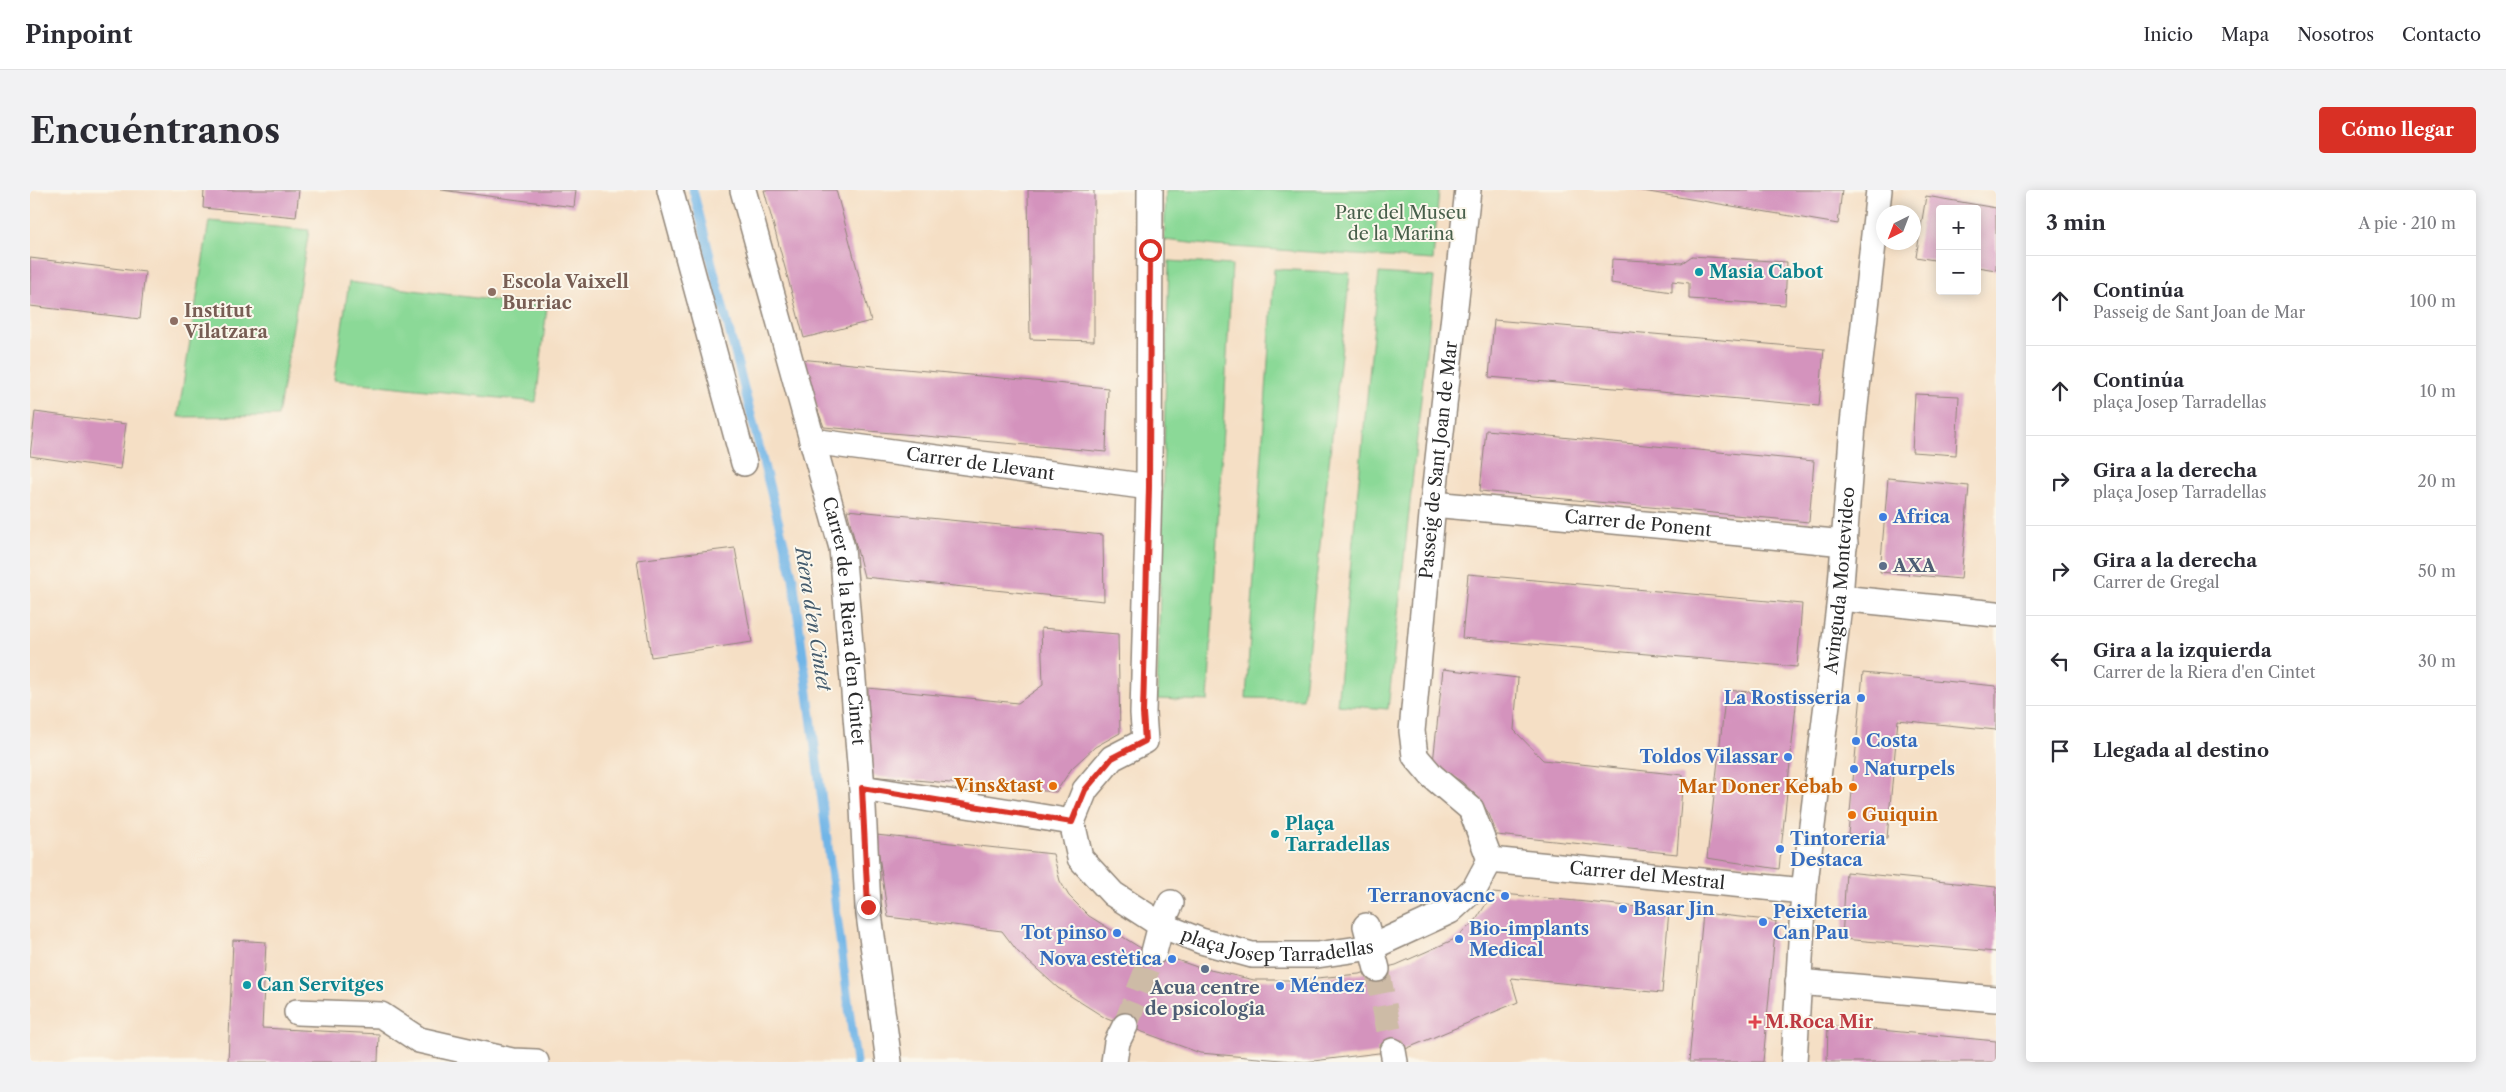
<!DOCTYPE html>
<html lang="es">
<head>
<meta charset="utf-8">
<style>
  :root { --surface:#fff; --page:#f2f2f3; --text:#2b2b33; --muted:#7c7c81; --line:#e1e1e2; --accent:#d93025 }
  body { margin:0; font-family:"Libre Caslon Text",serif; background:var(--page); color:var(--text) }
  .controls { position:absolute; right:15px; top:15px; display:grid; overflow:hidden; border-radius:5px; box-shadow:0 2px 12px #0003 }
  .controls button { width:45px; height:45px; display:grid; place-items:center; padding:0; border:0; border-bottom:1px solid var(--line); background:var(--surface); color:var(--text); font:25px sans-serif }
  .compass { position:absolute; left:1846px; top:15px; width:45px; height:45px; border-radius:50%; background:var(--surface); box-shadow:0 2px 12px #0003; rotate:222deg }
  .stop { position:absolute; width:15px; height:15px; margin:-11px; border:4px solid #d93025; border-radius:50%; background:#fff }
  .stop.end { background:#d93025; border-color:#fff; box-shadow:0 1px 5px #0008 }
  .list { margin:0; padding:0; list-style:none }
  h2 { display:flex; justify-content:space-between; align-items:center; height:65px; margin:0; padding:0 20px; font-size:21px }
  h2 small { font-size:16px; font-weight:400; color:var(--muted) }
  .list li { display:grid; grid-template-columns:32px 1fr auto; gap:15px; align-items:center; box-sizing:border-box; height:90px; padding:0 20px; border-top:1px solid var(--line) }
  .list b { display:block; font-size:19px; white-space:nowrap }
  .list p { margin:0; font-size:16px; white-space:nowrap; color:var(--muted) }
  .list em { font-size:16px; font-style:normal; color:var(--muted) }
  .icon { flex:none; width:28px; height:28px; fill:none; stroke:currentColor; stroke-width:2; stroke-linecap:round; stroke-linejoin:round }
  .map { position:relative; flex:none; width:1966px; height:872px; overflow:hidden; border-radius:5px }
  header { display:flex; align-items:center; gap:30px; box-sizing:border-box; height:70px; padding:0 25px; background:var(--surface); border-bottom:1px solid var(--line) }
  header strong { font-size:24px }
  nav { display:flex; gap:28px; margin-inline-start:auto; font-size:18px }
  .intro { display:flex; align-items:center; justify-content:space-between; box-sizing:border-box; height:120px; padding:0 30px }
  h1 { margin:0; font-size:35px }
  .button { padding:12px 22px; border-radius:5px; background:var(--accent); color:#fff; font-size:18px; font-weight:700 }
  main { display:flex; gap:30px; padding:0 30px }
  aside { flex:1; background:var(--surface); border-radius:5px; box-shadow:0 2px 12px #0003 }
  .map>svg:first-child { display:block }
  .green { fill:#8bd997; stroke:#5b8261 }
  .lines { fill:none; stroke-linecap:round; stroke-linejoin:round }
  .stream { stroke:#71b5e7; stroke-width:9 }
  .building { fill:#d493bd }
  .street-tunnel { stroke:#cdbba6; stroke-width:25; stroke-dasharray:25 12; stroke-linecap:butt }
  .street-casing { stroke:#908578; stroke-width:28 }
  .street { stroke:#fff; stroke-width:25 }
  .route { stroke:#d93025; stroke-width:6 }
  .culture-dot { fill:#0f9aa8; stroke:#fbf7ec; stroke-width:2 }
  .education-dot { fill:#8d6e63; stroke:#fbf7ec; stroke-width:2 }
  .shop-dot { fill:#3f7fe0; stroke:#fbf7ec; stroke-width:2 }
  .service-dot { fill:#5c6f8a; stroke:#fbf7ec; stroke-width:2 }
  .food-dot { fill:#e8710a; stroke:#fbf7ec; stroke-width:2 }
  .health-dot { fill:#e0444e; stroke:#fbf7ec; stroke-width:2 }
  .labels { text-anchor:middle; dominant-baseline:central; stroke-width:4; stroke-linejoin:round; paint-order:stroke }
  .park-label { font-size:18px; fill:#485f4b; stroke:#fbf7ec }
  .culture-label { font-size:18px; font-weight:bold; fill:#0d838f; stroke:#fbf7ec; text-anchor:start }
  .education-label { font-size:18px; font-weight:bold; fill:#785e54; stroke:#fbf7ec; text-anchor:start }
  .street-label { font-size:18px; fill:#2b2b2b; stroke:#fbf7ec }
  .shop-label { font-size:18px; font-weight:bold; fill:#366cbe; stroke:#fbf7ec; text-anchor:start }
  .service-label { font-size:18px; font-weight:bold; fill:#4e5e75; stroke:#fbf7ec; text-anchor:start }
  .food-label { font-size:18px; font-weight:bold; fill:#c56008; stroke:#fbf7ec; text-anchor:end }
  .health-label { font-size:18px; font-weight:bold; fill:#be3a42; stroke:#fbf7ec; text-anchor:start }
  .water-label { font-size:19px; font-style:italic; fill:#445b6d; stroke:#fbf7ec }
</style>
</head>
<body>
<header>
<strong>Pinpoint</strong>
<nav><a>Inicio</a><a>Mapa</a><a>Nosotros</a><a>Contacto</a></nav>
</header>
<div class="intro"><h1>Encuéntranos</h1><a class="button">Cómo llegar</a></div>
<main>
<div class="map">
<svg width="1966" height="872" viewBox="0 0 1966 872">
  <rect width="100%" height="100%" fill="#fbf7ec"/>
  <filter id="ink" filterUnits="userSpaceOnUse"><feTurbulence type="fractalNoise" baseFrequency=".02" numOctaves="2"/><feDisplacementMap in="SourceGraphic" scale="10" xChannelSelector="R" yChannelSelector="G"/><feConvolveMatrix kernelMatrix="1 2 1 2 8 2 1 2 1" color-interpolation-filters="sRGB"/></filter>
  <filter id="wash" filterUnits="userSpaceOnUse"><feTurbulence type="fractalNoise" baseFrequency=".0096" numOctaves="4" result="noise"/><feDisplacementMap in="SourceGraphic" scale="20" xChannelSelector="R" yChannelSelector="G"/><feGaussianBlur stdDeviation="1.12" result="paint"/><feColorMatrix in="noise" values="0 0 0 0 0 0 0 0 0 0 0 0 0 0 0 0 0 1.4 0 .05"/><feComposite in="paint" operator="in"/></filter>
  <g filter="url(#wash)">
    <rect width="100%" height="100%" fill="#f5dfc5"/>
    <!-- green -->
    <path class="green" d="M 1136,0 L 1409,0 L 1403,70 L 1186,56 L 1134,50 Z
      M 179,31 L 279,40 L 248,226 L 148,227 Z
      M 1139,71 L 1202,75 L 1178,511 L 1127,509 Z
      M 1244,79 L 1320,83 L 1273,509 L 1216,508 Z
      M 1349,83 L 1404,87 L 1358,519 L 1307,515 Z
      M 319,92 L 517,117 L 506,212 L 304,190 Z"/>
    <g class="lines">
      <!-- stream -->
      <path class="stream" d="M 663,0 L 763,388 L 826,872"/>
    </g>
    <g id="blocks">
      <!-- building -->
      <path class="building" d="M 174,0 L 269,0 L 266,27 L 173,18 Z
        M 411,0 L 546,0 L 544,17 Z
        M 734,0 L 806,0 L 841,131 L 774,148 Z
        M 998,0 L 1064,0 L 1064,151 L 1000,149 Z
        M 1607,0 L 1812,0 L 1808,34 Z
        M 1896,6 L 1966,18 L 1966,80 L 1947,77 L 1947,19 L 1910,19 L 1910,71 L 1886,67 Z
        M 1662,66 L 1757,72 L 1755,115 L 1659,109 L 1659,93 L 1642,91 L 1642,102 L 1581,93 L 1582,69 L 1652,73 Z
        M 0,68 L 115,82 L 110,129 L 0,116 Z
        M 1464,130 L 1794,159 L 1789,216 L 1459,187 Z
        M 769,169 L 1078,198 L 1076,262 L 794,237 Z
        M 1885,204 L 1929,206 L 1926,265 L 1882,262 Z
        M 5,222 L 96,234 L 90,279 L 0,266 Z
        M 1456,240 L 1784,271 L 1779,332 L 1450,301 Z
        M 1858,288 L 1939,296 L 1931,389 L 1850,382 Z
        M 817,320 L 1073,345 L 1074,411 L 834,387 Z
        M 705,358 L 722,452 L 621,467 L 607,370 Z
        M 1438,384 L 1772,414 L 1767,477 L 1432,448 Z
        M 1011,438 L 1088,444 L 1090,543 L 1065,557 L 1042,578 L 1026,602 L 838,586 L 838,498 L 988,513 L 1013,495 Z
        M 1413,479 L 1488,488 L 1484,540 L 1513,570 L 1653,585 L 1647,664 L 1467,645 L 1459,624 L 1449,608 L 1432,592 L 1403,573 Z
        M 1833,483 L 1966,496 L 1966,540 L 1868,530 L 1857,648 L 1818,644 Z
        M 1696,500 L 1767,506 L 1749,679 L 1677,668 Z
        M 846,645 L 1023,664 L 1030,691 L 1039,706 L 1059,726 L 1109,757 L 1167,777 L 1224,790 L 1266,790 L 1329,784 L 1366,775 L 1425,749 L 1446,730 L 1463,703 L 1639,720 L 1632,803 L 1481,788 L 1488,812 L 1373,860 L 1275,872 L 1170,863 L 1077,829 L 1028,798 L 988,762 L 972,741 L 858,727 Z
        M 1816,682 L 1966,697 L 1966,762 L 1812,749 Z
        M 1673,723 L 1746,731 L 1733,872 L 1659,872 Z
        M 203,750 L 236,752 L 232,838 L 349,844 L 348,872 L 198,872 Z
        M 1798,835 L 1966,851 L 1966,872 L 1797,872 Z"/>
    </g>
  </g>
  <g filter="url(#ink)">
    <use href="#blocks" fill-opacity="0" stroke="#908578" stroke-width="1"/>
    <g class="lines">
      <!-- street-tunnel -->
      <path class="street-tunnel" d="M 1347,779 L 1363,861
        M 1095,836 L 1124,762"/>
      <!-- street casing -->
      <g class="street-casing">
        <g id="street">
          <path d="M 640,0 L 714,273"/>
          <path id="s1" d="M 713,0 L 812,358 L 832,598 L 838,717 L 859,872"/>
          <path id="s2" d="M 1120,0 L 1119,297 L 1113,523 L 1115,551 L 1082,568 L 1055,600 L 1042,632 L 1050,668 L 1083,704 L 1131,735 L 1171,751 L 1222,765 L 1287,765 L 1342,757 L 1420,721 L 1445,698 L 1460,670 L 1441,619 L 1402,586 L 1385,566 L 1382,541 L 1403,314 L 1438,0"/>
          <path id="s3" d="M 782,251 L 1119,297"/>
          <path id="s4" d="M 1403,314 L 1815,353"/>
          <path d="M 1810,408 L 1966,424"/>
          <path d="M 832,598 L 1042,632"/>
          <path id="s5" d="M 1460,670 L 1774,701"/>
          <path d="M 1336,736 L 1347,779"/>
          <path d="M 1124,762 L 1131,735 L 1141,713"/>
          <path d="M 1768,792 L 1966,809"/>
          <path d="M 267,822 L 351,825 L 389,850 L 482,871 L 506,872"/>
          <path d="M 1363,861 L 1365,872"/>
          <path d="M 1084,872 L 1087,852 L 1095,836"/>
          <path id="s6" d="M 1764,872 L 1774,701 L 1810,408 L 1823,234 L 1849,0"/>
        </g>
      </g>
      <!-- street -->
      <use href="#street" class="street"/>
    </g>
  </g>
  <g class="lines" filter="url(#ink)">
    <!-- route -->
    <path class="route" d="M 838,717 L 832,598 L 1042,632 L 1055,600 L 1082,568 L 1115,551 L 1113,523 L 1119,297 L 1120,60"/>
  </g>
  <!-- markers -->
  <g class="culture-dot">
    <circle cx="1669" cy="82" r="5"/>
    <circle cx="1245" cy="644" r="5"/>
    <circle cx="217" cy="795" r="5"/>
  </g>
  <g class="education-dot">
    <circle cx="462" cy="102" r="5"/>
    <circle cx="144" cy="131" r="5"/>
  </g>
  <g class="shop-dot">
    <circle cx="1853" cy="327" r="5"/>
    <circle cx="1831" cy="508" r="5"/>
    <circle cx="1826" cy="551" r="5"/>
    <circle cx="1758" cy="567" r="5"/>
    <circle cx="1824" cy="579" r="5"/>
    <circle cx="1750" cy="659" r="5"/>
    <circle cx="1475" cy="706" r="5"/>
    <circle cx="1593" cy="719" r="5"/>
    <circle cx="1733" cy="732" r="5"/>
    <circle cx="1087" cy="743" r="5"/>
    <circle cx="1429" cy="749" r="5"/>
    <circle cx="1142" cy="769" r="5"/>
    <circle cx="1250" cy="796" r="5"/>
  </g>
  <g class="service-dot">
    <circle cx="1853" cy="376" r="5"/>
    <circle cx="1175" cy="779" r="5"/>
  </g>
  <g class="food-dot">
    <circle cx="1023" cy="596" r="5"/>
    <circle cx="1823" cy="597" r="5"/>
    <circle cx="1822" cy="625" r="5"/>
  </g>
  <path class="health-dot" d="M1722.5 824.5h5v5h5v5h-5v5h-5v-5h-5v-5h5z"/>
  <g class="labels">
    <!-- park labels -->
    <g class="park-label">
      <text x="1371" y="23">Parc del Museu<tspan x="1371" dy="21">de la Marina</tspan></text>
    </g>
    <!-- culture labels -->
    <g class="culture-label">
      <text x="1679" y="82">Masia Cabot</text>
      <text x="1255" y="634">Plaça<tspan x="1255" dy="21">Tarradellas</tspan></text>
      <text x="227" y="795">Can Servitges</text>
    </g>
    <!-- education labels -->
    <g class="education-label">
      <text x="472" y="92">Escola Vaixell<tspan x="472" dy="21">Burriac</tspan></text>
      <text x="154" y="121">Institut<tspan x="154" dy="21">Vilatzara</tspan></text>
    </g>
    <!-- street labels -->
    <g class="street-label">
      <text stroke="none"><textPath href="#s2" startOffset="1605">Passeig de Sant Joan de Mar</textPath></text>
      <text stroke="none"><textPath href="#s3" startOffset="170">Carrer de Llevant</textPath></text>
      <text stroke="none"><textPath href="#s4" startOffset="206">Carrer de Ponent</textPath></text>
      <text stroke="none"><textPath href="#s6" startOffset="484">Avinguda Montevideo</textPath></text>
      <text stroke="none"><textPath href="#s1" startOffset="444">Carrer de la Riera d'en Cintet</textPath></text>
      <text stroke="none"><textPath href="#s5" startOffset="158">Carrer del Mestral</textPath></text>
      <text stroke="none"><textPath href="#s2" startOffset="928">plaça Josep Tarradellas</textPath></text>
    </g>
    <!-- shop labels -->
    <g class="shop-label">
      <text x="1863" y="327">Africa</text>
      <text x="1821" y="508" text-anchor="end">La Rostisseria</text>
      <text x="1836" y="551">Costa</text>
      <text x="1748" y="567" text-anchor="end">Toldos Vilassar</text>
      <text x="1834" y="579">Naturpels</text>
      <text x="1760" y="649">Tintoreria<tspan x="1760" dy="21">Destaca</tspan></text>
      <text x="1465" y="706" text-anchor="end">Terranovacnc</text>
      <text x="1603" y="719">Basar Jin</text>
      <text x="1743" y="722">Peixeteria<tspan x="1743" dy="21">Can Pau</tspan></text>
      <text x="1439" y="739">Bio-implants<tspan x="1439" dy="21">Medical</tspan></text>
      <text x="1077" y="743" text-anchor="end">Tot pinso</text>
      <text x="1132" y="769" text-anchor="end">Nova estètica</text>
      <text x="1260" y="796">Méndez</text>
    </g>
    <!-- service labels -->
    <g class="service-label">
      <text x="1863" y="376">AXA</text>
      <text x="1175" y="798" text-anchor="middle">Acua centre<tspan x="1175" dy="21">de psicologia</tspan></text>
    </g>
    <!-- food labels -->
    <g class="food-label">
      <text x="1013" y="596">Vins&amp;tast</text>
      <text x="1813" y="597">Mar Doner Kebab</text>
      <text x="1832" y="625" text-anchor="start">Guiquin</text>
    </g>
    <!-- health labels -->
    <g class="health-label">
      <text x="1735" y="832">M.Roca Mir</text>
    </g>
    <!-- water labels -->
    <g class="water-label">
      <text transform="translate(783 429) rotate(81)">Riera d'en Cintet</text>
    </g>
  </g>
</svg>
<div class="controls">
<button>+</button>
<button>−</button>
</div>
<svg class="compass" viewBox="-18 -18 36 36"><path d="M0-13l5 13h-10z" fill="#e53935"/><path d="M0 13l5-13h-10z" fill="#7c7c81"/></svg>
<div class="stop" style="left:1120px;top:60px"></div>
<div class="stop end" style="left:838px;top:717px"></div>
</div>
<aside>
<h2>3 min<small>A pie · 210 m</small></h2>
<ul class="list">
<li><svg class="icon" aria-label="ahead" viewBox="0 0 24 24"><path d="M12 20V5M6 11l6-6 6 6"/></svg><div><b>Continúa</b><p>Passeig de Sant Joan de Mar</p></div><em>100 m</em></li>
<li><svg class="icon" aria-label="ahead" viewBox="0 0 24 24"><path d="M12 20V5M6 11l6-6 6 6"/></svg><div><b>Continúa</b><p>plaça Josep Tarradellas</p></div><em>10 m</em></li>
<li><svg class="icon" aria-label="right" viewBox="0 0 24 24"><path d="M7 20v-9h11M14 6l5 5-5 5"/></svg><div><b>Gira a la derecha</b><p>plaça Josep Tarradellas</p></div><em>20 m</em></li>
<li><svg class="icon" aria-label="right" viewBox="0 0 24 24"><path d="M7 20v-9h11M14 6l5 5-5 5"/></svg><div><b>Gira a la derecha</b><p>Carrer de Gregal</p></div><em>50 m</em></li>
<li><svg class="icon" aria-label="left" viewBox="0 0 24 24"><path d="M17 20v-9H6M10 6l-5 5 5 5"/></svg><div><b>Gira a la izquierda</b><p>Carrer de la Riera d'en Cintet</p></div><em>30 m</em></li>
<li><svg class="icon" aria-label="arrive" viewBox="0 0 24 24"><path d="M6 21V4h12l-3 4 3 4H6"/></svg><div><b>Llegada al destino</b></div></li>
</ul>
</aside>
</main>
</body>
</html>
